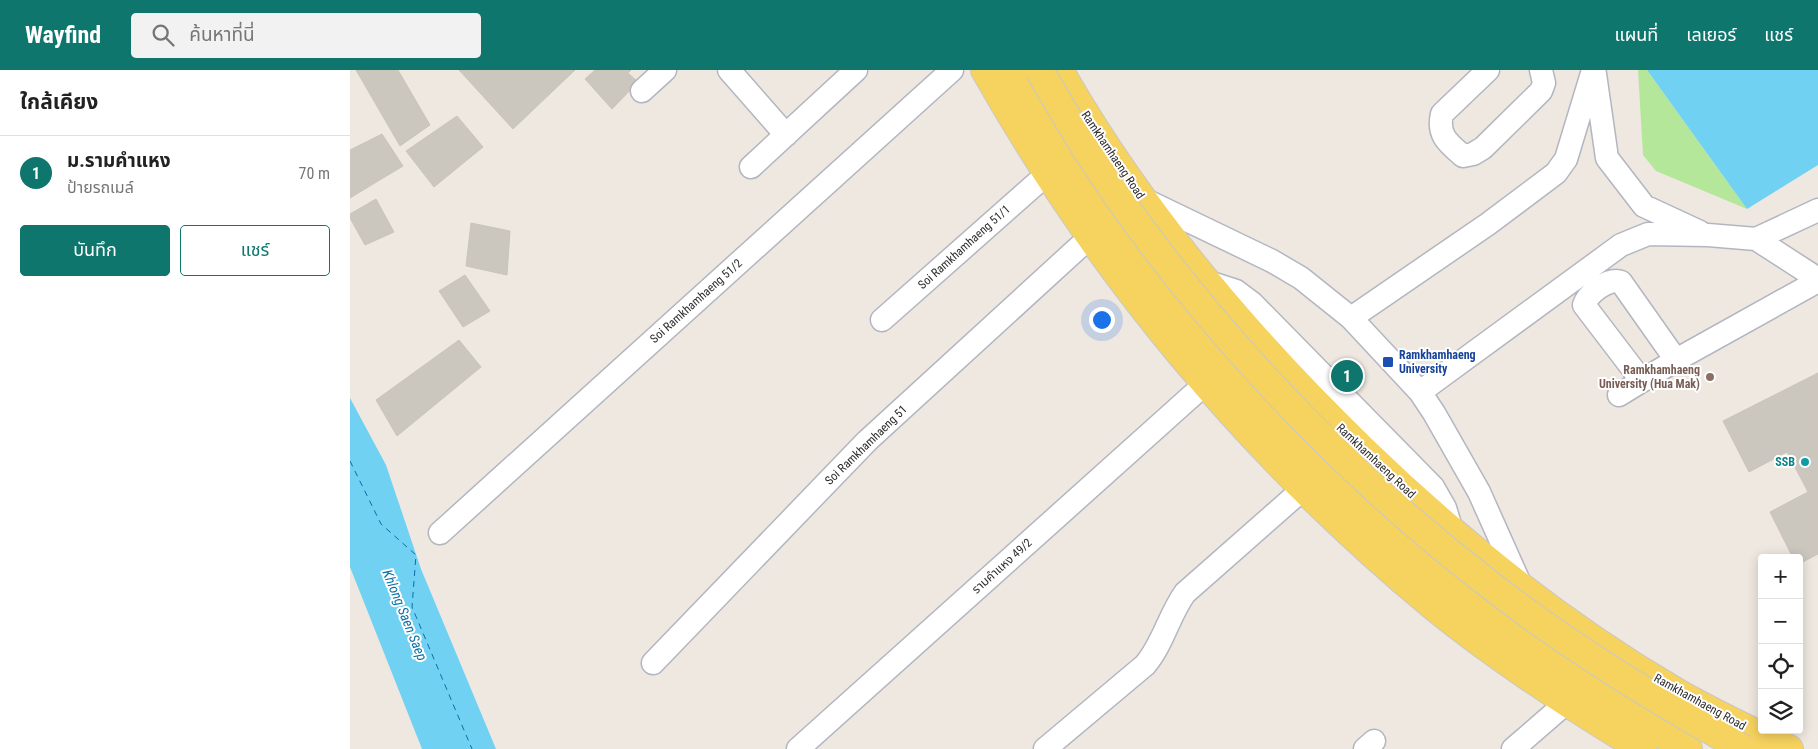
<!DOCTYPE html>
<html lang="th">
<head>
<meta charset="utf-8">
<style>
  :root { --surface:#fff; --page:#f2f2f2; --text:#222; --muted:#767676; --line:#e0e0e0; --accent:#0f766e }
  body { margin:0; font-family:"Roboto Condensed","Noto Sans Thai",sans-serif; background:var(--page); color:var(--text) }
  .controls { position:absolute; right:15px; bottom:15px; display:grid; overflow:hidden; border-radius:5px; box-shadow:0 2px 12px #0003 }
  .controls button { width:45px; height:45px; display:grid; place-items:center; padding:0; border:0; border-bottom:1px solid var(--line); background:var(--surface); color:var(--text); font:25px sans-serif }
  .you { position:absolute; left:751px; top:249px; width:18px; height:18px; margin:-12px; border:4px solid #fff; border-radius:50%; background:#1a73e8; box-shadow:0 0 0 8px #1a73e833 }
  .badge { display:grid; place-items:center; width:32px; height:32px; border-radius:50%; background:var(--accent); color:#fff; font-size:16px; font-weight:700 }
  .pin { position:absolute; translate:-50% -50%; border:2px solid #fff; box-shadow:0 1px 5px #0006 }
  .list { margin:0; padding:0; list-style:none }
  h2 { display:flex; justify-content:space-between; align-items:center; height:65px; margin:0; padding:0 20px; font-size:21px }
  h2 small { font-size:16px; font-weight:400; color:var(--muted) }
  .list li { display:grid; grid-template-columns:32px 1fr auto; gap:15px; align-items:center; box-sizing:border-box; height:75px; padding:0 20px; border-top:1px solid var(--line) }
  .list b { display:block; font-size:19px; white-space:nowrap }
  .list p { margin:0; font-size:16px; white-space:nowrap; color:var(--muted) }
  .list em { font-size:16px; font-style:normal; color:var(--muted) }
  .actions { display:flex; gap:10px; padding:15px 20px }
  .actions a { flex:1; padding:11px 0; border:1px solid var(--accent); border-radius:5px; text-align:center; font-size:18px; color:var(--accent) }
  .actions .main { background:var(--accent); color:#fff }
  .icon { flex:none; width:28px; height:28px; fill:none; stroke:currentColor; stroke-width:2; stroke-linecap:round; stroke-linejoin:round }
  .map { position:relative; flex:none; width:1468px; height:679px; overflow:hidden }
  header { display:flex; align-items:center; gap:30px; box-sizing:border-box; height:70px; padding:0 25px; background:var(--accent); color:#fff }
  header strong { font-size:24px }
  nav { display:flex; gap:28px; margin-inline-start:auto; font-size:18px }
  .search { width:350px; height:45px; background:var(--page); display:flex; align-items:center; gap:12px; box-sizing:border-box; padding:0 18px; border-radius:5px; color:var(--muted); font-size:19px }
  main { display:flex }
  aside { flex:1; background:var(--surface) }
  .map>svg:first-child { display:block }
  .green { fill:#b5e79b }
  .water { fill:#70d1f3 }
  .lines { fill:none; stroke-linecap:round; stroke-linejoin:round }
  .ferry { stroke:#0970a6; stroke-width:1; stroke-dasharray:6 5; stroke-linecap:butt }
  .building { fill:#cbc6be; stroke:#cbc4b9 }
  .minor-casing { stroke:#b3b6c1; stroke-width:25 }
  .major-casing { stroke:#c8c8c8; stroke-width:30 }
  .minor { stroke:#fff; stroke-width:22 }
  .major { stroke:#f6d25e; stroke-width:28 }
  .major-bridge-casing { stroke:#c8c8c8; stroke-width:30; stroke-linecap:butt }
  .major-bridge { stroke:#f6d25e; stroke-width:28 }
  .transit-dot { fill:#1a4fb4; stroke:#fff; stroke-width:2 }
  .education-dot { fill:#8d6e63; stroke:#fff; stroke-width:2 }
  .culture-dot { fill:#0f9aa8; stroke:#fff; stroke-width:2 }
  .labels { text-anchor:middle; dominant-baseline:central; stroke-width:4; stroke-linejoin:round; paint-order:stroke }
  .street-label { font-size:12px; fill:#2d2d2d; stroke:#fff }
  .transit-label { font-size:12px; font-weight:bold; fill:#164399; stroke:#fff; text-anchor:start }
  .education-label { font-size:12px; font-weight:bold; fill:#785e54; stroke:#fff; text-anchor:end }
  .culture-label { font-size:12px; font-weight:bold; fill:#0d838f; stroke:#fff; text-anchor:end }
  .water-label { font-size:14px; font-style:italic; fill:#0970a6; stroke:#fff }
</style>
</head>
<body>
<header>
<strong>Wayfind</strong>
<div class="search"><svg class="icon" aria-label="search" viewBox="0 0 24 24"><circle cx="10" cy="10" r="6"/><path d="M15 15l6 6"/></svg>ค้นหาที่นี่</div>
<nav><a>แผนที่</a><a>เลเยอร์</a><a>แชร์</a></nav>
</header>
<main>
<aside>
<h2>ใกล้เคียง<small></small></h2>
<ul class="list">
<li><span class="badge">1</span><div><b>ม.รามคำแหง</b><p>ป้ายรถเมล์</p></div><em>70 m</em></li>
</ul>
<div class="actions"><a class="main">บันทึก</a><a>แชร์</a></div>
</aside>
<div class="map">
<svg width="1468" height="679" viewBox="0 0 1468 679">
  <rect width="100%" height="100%" fill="#efe8e0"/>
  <!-- green -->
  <path class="green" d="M 1288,0 L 1297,0 L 1397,139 L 1306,101 L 1293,85 Z"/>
  <!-- water -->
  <path class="water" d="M 1297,0 L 1468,0 L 1468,95 L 1397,139 Z
    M 0,328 L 36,395 L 71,499 L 146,679 L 72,679 L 0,497 Z"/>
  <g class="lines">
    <!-- ferry -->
    <path class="ferry" d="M 0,391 L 31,454 L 66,485 L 62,537 L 122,679"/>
  </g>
  <!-- building -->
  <path class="building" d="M 6,0 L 48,0 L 80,55 L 50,76 Z
    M 109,0 L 225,0 L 163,59 Z
    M 245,0 L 281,0 L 278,3 L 288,12 L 262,39 L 235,9 Z
    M 107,46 L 133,77 L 84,117 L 56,81 Z
    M 32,64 L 53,96 L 0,128 L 0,80 Z
    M 26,129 L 44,162 L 15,175 L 0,148 L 0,144 Z
    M 121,153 L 160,161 L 157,205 L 116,196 Z
    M 115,205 L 140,241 L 113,257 L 89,221 Z
    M 109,270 L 131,297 L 47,366 L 26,330 Z
    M 1468,303 L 1468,484 L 1449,494 L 1449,488 L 1443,488 L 1420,442 L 1458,422 L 1437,382 L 1399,402 L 1373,351 Z"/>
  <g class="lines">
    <!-- minor casing -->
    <g class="minor-casing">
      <path id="minor" d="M 379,0 L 436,65
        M 1138,0 L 1092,44 C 1087,65 1098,73 1113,86 L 1123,84 L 1133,78 L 1191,21 L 1194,13 L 1191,0
        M 1245,4 L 1257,88 L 1294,136 L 1350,162
        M 292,21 L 315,0
        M 401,97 L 506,0
        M 791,128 L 922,191 L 951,208 L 1001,248 L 1070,322 L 1084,343 L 1129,422 L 1171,516
        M 1406,169 L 1468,209
        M 855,211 L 886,221 L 902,233 L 1083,417 L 1095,438 L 1102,461
        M 1001,248 L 1138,154 L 1206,103 L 1216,89 L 1243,0
        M 532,250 L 697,104
        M 1292,311 L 1234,235 C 1237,224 1259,207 1271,212 L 1326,290
        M 1070,322 L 1271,175 L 1298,164 L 1358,165 L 1406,169 L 1468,140
        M 1269,325 L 1326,290 L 1468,211
        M 90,463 L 602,0
        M 303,593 L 517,371 L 740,167
        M 448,679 L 855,314
        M 695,679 L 795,595 C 813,574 819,545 835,523 L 953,419
        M 1015,679 L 1024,671
        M 1163,679 L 1216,633"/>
    </g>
    <!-- major casing -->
    <g class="major-casing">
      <path id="major" d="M 635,0 C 750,204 902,386 1082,535 C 1148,589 1219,635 1292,679
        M 660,0 C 680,33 699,68 720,100 C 840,282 996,441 1171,570 C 1224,609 1280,647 1338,679
        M 709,0 C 790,142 895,266 1013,380 C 1107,471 1212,555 1326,622 C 1362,643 1401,661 1439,679"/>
    </g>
    <!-- minor -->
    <use href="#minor" class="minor"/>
    <!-- major -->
    <use href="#major" class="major"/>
    <!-- major-bridge casing -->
    <g class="major-bridge-casing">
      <path id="major-bridge" d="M 689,0 C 706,28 722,57 740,85 C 841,241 988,398 1135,511 C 1216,575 1304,629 1394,679"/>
    </g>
    <!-- major-bridge -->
    <use href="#major-bridge" class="major-bridge"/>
  </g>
  <!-- markers -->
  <rect class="transit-dot" x="1032" y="286" width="12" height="12" rx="2.5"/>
  <circle class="education-dot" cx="1360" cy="307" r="5"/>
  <circle class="culture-dot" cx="1455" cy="392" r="5"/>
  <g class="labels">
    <!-- street labels -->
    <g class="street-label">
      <text transform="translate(763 85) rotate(56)">Ramkhamhaeng Road</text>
      <text transform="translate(614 177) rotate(-42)">Soi Ramkhamhaeng 51/1</text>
      <text transform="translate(346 231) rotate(-42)">Soi Ramkhamhaeng 51/2</text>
      <text transform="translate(516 375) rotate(-44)">Soi Ramkhamhaeng 51</text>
      <text transform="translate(1026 391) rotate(43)">Ramkhamhaeng Road</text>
      <text transform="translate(652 496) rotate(-42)">รามคำแหง 49/2</text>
      <text transform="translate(1350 632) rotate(29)">Ramkhamhaeng Road</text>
    </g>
    <!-- transit labels -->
    <g class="transit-label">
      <text x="1049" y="285">Ramkhamhaeng<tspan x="1049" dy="14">University</tspan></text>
    </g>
    <!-- education labels -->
    <g class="education-label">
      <text x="1350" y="300">Ramkhamhaeng<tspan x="1350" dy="14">University (Hua Mak)</tspan></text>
    </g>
    <!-- culture labels -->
    <g class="culture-label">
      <text x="1445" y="392">SSB</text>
    </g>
    <!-- water labels -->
    <g class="water-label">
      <text transform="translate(55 545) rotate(68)">Khlong Saen Saep</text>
    </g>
  </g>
</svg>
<div class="controls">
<button>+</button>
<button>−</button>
<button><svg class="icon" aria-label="locate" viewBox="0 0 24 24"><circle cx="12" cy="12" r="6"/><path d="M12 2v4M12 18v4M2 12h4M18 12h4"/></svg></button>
<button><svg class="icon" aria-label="layers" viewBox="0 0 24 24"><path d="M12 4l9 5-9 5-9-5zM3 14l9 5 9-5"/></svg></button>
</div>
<div class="you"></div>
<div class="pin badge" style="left:997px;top:306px">1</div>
</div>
</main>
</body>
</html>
